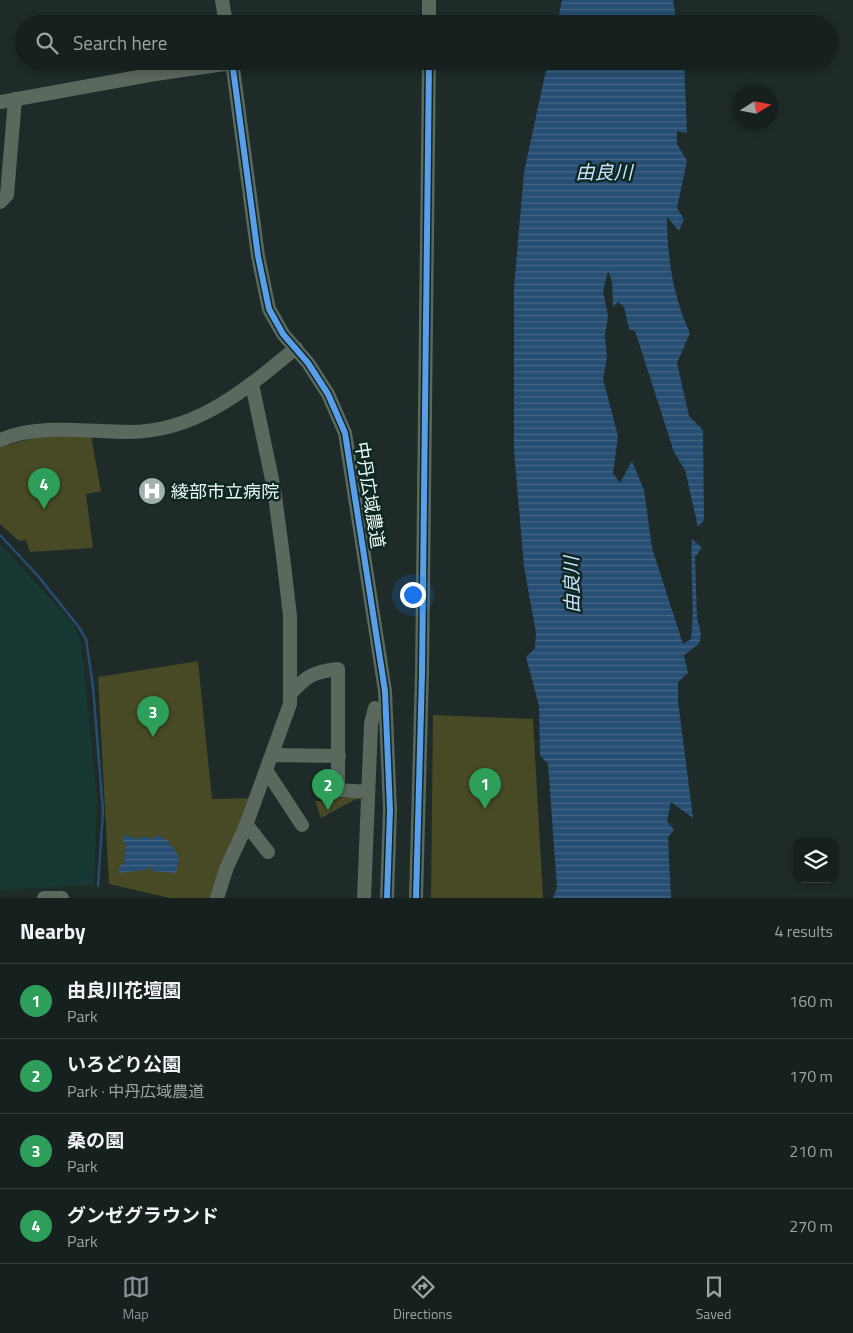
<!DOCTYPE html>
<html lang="en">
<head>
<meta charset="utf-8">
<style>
  :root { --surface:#16201e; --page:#1f2827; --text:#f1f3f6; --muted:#9ea3a4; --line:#353e3c; --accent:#8c9099 }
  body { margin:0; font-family:"Titillium Web","Noto Sans JP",sans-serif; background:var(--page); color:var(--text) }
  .controls { position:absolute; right:15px; bottom:15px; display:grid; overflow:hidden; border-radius:10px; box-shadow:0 2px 8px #0003 }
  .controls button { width:45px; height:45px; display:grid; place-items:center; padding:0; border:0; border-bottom:1px solid var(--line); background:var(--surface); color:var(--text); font:25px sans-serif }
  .compass { position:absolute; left:733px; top:85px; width:45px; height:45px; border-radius:50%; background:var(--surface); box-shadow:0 2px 8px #0003; rotate:79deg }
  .you { position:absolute; left:412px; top:594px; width:18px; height:18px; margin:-12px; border:4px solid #fff; border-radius:50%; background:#1a73e8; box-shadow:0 0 0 8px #1a73e833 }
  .badge { display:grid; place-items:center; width:32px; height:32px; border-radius:50%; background:var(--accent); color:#fff; font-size:16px; font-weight:700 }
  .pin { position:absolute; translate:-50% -41px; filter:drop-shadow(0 1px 2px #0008) }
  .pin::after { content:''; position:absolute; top:26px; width:18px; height:15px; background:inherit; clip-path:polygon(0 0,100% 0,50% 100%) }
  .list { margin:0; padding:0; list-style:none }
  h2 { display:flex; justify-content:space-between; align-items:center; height:65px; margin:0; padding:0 20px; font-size:21px }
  h2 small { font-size:16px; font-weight:400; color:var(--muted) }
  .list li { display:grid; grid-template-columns:32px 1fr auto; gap:15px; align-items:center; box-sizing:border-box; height:75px; padding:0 20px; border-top:1px solid var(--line) }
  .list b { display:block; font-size:19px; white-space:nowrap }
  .list p { margin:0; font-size:16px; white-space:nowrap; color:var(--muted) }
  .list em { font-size:16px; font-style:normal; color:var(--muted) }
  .icon { flex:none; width:28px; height:28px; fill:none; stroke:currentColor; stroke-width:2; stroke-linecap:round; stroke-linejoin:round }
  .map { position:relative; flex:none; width:853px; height:898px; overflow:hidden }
  .search { position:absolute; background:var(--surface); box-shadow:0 2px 8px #0003; left:15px; right:15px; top:15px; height:55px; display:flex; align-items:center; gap:12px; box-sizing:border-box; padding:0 18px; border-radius:28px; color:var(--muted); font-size:19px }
  .sheet { height:365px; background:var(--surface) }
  nav { display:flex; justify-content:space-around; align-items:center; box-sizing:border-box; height:70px; border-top:1px solid var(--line); background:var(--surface); font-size:14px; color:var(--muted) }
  nav a { display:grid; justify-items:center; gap:2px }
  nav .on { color:var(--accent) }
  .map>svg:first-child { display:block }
  .built { fill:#183933 }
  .park { fill:#474a25 }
  .water { fill:url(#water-rules) }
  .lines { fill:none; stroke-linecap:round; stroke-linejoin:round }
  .stream { stroke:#264d72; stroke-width:2.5 }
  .minor { stroke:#5b685e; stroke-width:14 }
  .cycleway-casing { stroke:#0e2722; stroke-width:9 }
  .cycleway { stroke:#5a9eea; stroke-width:6 }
  .labels { text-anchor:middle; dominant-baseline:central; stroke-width:5; stroke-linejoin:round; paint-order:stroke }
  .poi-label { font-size:18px; fill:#eaf9f5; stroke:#0e2722; text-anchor:start }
  .street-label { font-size:18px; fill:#eaf9f5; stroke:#0e2722 }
  .water-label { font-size:19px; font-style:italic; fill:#cae3fd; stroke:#0e2722 }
</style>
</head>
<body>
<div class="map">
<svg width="853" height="898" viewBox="0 0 853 898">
  <defs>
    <pattern id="water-rules" width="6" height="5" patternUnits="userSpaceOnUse" patternTransform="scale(1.25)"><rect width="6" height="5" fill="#264d72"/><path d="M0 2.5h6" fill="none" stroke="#466787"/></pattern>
  </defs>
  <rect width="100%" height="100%" fill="#1e2b28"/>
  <!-- built -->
  <path class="built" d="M 0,543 L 74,625 L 81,643 L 97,799 L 94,885 L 0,890 Z"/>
  <!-- park -->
  <path class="park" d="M 91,436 L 101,491 L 86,494 L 93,548 L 30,552 L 26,540 L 19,541 L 0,524 L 0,447 L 37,437 Z
    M 198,661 L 212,799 L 253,798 L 211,898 L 170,898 L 109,884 L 98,677 Z
    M 433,715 L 533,719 L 543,898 L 431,898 Z
    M 336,798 L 358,798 L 321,818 L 315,801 L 334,802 Z"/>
  <!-- water -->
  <path class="water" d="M 562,0 L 673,0 L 677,24 L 557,24 Z
    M 548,61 L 684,61 L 687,133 L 677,131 L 677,144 L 687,161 L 677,208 L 684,219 L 679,231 L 667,217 C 667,256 673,297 690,333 L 677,363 L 689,416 L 703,430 L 704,520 L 698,527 L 685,470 L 674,452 L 635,331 L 629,329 L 624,307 L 618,302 L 613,307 L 612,281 L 608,271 L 603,291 L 608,316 L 605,335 L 607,357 L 603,379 L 618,436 L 613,473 L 620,483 L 632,461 L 644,490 L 652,548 L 683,644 L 691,639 C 695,607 690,572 692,539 L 702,548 L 695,557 L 697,618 L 701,633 L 699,644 L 684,655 L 688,673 L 678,682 L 678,701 L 693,818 L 671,802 L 667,821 L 674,830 L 668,837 L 671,898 L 553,898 L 557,888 L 548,764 L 540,755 L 539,706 L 526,657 L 535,648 L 536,633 L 524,567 L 514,450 L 514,287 L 524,172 Z
    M 124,835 L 139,839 L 143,836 L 153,839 L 158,835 L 169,841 L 170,846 L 173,847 L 179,857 L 176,873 L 152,871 L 151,866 L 145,870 L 119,873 L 120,865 L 124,864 L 126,845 L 123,843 Z"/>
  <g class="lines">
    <!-- stream -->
    <path class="stream" d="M 0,535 L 38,576 L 78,626 L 86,639 L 93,687 L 103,811 L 98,886"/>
    <!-- minor -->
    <path class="minor" d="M 222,0 L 226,24
      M 429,24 L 429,0
      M 232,61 L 258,256 L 269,309 L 283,334 L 308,363 L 328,394 L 345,433 L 385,691 L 390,810 L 387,898
      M 0,102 L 155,74 L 232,63
      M 0,202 L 7,195 L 15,99
      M 0,440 C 40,423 87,432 129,432 C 197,432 246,389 296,348
      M 290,694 C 307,676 312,672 338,669 L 338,790 L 368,792
      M 272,755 L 339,756
      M 266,770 L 302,825
      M 246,824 L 268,852
      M 44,898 L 62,898
      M 217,898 L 227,867 L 245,828 L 290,704 L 290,616 L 283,556 L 274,489 L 252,384
      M 364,898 L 371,724 L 375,708
      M 416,898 L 422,673 L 429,61"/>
    <!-- cycleway casing -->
    <g class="cycleway-casing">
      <path id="cycleway" d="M 232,61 L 258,256 L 269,309 L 283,334 L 308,363 L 328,394 L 345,433 L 385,691 L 390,810 L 387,898
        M 416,898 L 422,673 L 429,61"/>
    </g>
    <!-- cycleway -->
    <use href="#cycleway" class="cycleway"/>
  </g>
  <!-- icons -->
  <defs>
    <g id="hospital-disc" transform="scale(1.4375)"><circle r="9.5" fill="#a3b1ad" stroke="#0e2722"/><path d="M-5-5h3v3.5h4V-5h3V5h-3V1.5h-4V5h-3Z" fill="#fff"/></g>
  </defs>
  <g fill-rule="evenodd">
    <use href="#hospital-disc" x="152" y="491"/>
  </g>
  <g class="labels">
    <!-- poi labels -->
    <g class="poi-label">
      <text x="171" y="491">綾部市立病院</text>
    </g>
    <!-- street labels -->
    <g class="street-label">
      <text transform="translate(370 495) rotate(81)">中丹広域農道</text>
    </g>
    <!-- water labels -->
    <g class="water-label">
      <text x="604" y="171">由良川</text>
      <text transform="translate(571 585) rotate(-91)">由良川</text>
    </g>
  </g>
</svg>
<div class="controls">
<button><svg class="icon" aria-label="layers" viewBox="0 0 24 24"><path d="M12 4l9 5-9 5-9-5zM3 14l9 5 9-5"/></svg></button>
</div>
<svg class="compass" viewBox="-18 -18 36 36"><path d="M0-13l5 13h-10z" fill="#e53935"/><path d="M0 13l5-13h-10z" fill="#9ea3a4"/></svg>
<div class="you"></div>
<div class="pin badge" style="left:485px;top:809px;background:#2e9e5b">1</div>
<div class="pin badge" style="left:328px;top:810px;background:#2e9e5b">2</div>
<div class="pin badge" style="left:153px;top:737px;background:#2e9e5b">3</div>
<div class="pin badge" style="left:44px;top:509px;background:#2e9e5b">4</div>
<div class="search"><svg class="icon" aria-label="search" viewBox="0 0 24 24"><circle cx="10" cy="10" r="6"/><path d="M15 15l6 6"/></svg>Search here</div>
</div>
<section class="sheet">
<h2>Nearby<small>4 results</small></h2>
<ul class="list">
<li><span class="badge" style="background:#2e9e5b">1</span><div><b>由良川花壇園</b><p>Park</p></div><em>160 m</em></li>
<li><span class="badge" style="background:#2e9e5b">2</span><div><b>いろどり公園</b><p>Park · 中丹広域農道</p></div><em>170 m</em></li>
<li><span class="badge" style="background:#2e9e5b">3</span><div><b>桑の園</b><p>Park</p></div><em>210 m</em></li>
<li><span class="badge" style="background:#2e9e5b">4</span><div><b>グンゼグラウンド</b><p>Park</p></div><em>270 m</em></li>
</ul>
</section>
<nav>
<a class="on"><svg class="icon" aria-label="map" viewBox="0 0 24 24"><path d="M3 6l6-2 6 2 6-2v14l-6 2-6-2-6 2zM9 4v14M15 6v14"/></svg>Map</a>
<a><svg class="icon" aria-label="directions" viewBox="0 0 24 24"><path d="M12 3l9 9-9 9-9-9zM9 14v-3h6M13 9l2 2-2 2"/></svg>Directions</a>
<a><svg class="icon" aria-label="saved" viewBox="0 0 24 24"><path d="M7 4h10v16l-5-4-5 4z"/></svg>Saved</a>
</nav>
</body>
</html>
